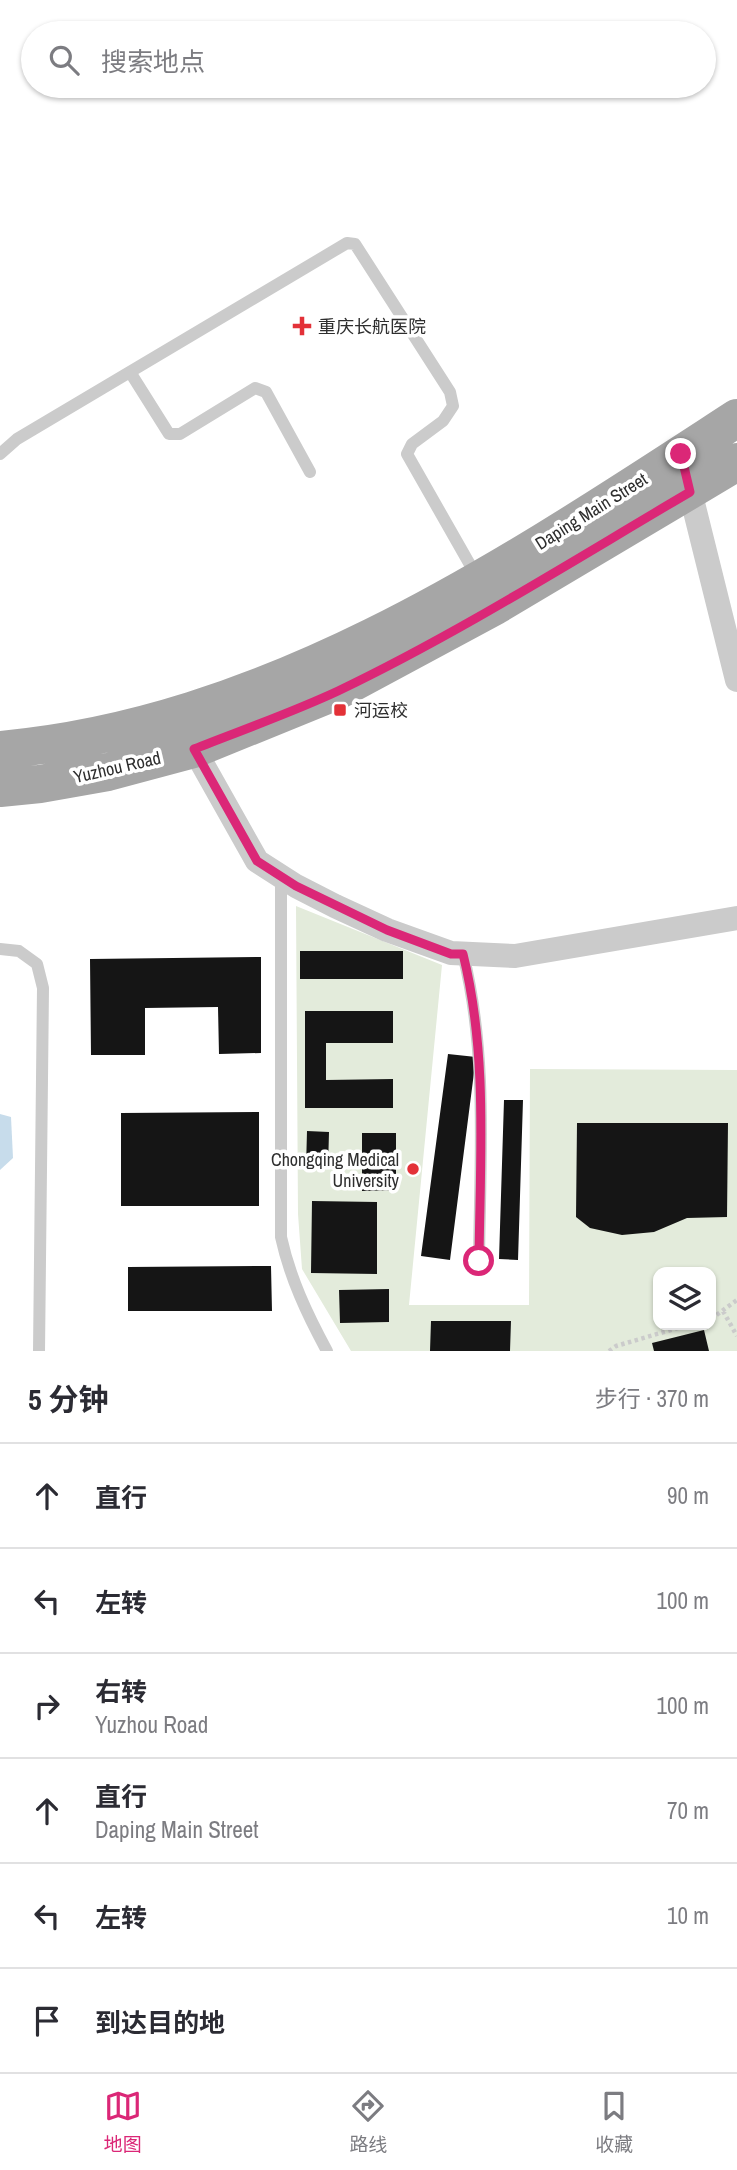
<!DOCTYPE html>
<html lang="zh">
<head>
<meta charset="utf-8">
<style>
  :root { --surface:#fff; --page:#f2f2f3; --text:#2b2b33; --muted:#7c7c81; --line:#e1e1e2; --accent:#db2777 }
  body { margin:0; font-family:"Archivo Narrow","Noto Sans SC",sans-serif; background:var(--page); color:var(--text) }
  .controls { position:absolute; right:21px; bottom:21px; display:grid; overflow:hidden; border-radius:14px; box-shadow:0 2px 5px #0004 }
  .controls button { width:63px; height:63px; display:grid; place-items:center; padding:0; border:0; border-bottom:2px solid var(--line); background:var(--surface); color:var(--text); font:35px sans-serif }
  .stop { position:absolute; width:21px; height:21px; margin:-16px; border:5px solid #db2777; border-radius:50%; background:#fff }
  .stop.end { background:#db2777; border-color:#fff; box-shadow:0 2px 7px #0008 }
  .list { margin:0; padding:0; list-style:none }
  h2 { display:flex; justify-content:space-between; align-items:center; height:91px; margin:0; padding:0 28px; font-size:30px }
  h2 small { font-size:23px; font-weight:400; color:var(--muted) }
  .list li { display:grid; grid-template-columns:46px 1fr auto; gap:21px; align-items:center; box-sizing:border-box; height:105px; padding:0 28px; border-top:2px solid var(--line) }
  .list b { display:block; font-size:26px; white-space:nowrap }
  .list p { margin:0; font-size:23px; white-space:nowrap; color:var(--muted) }
  .list em { font-size:23px; font-style:normal; color:var(--muted) }
  .icon { flex:none; width:38px; height:38px; fill:none; stroke:currentColor; stroke-width:2; stroke-linecap:round; stroke-linejoin:round }
  .map { position:relative; flex:none; width:737px; height:1351px; overflow:hidden }
  .search { position:absolute; background:var(--surface); box-shadow:0 2px 5px #0004; left:21px; right:21px; top:21px; height:77px; display:flex; align-items:center; gap:18px; box-sizing:border-box; padding:0 24px; border-radius:38px; color:var(--muted); font-size:26px }
  .sheet { height:721px; background:var(--surface) }
  nav { display:flex; justify-content:space-around; align-items:center; box-sizing:border-box; height:98px; border-top:2px solid var(--line); background:var(--surface); font-size:19px; color:var(--muted) }
  nav a { display:grid; justify-items:center; gap:4px }
  nav .on { color:var(--accent) }
  .map>svg:first-child { display:block }
  .green { fill:#e3ebdb; fill-rule:evenodd }
  .water { fill:#c7dceb }
  .building { fill:#151515 }
  .lines { fill:none; stroke-linecap:round; stroke-linejoin:round }
  .path { stroke:#cbcbcb; stroke-width:4.5; stroke-dasharray:3.5 3.5; stroke-linecap:butt }
  .lane { stroke:#cbcbcb; stroke-width:12 }
  .street { stroke:#cbcbcb; stroke-width:24 }
  .primary { stroke:#a6a6a6; stroke-width:38 }
  .route { stroke:#db2777; stroke-width:9 }
  .poi-dot { fill:#e33138; stroke:#fff; stroke-width:2.5 }
  .labels { text-anchor:middle; dominant-baseline:central; stroke-width:7; stroke-linejoin:round; paint-order:stroke }
  .poi-label { font-size:18px; fill:#2e2e2e; stroke:#fff; text-anchor:start }
  .street-label { font-size:18px; fill:#2e2e2e; stroke:#fff }
</style>
</head>
<body>
<div class="map">
<svg width="737" height="1351" viewBox="0 0 737 1351">
  <rect width="100%" height="100%" fill="#fff"/>
  <!-- green -->
  <path class="green" d="M 296,906 L 442,965 L 409,1305 L 529,1305 L 530,1069 L 737,1070 L 737,1351 L 351,1351 L 302,1269 L 298,1214 ZM 658,1272 L 711,1272 L 711,1325 L 658,1325 Z"/>
  <!-- water -->
  <path class="water" d="M 0,1114 L 11,1117 L 13,1158 L 0,1170 Z"/>
  <!-- building -->
  <path class="building" d="M 300,951 L 403,951 L 403,979 L 300,979 Z
    M 261,957 L 261,1053 L 219,1054 L 218,1007 L 145,1008 L 145,1055 L 91,1055 L 90,959 Z
    M 305,1011 L 393,1011 L 393,1043 L 326,1043 L 326,1080 L 393,1079 L 393,1108 L 305,1108 Z
    M 448,1054 L 476,1057 L 450,1260 L 421,1256 Z
    M 504,1100 L 523,1100 L 518,1260 L 499,1259 Z
    M 259,1112 L 259,1206 L 121,1206 L 121,1113 Z
    M 577,1123 L 728,1123 L 727,1217 L 687,1218 L 654,1232 L 622,1235 L 590,1228 L 576,1217 Z
    M 307,1131 L 329,1132 L 328,1168 L 306,1168 Z
    M 362,1133 L 396,1133 L 396,1190 L 362,1191 Z
    M 312,1201 L 377,1202 L 377,1274 L 311,1273 Z
    M 271,1266 L 272,1311 L 128,1311 L 128,1267 Z
    M 389,1289 L 389,1322 L 340,1323 L 339,1290 Z
    M 431,1321 L 511,1321 L 510,1351 L 430,1351 Z
    M 704,1330 L 709,1351 L 654,1351 L 652,1343 Z"/>
  <g class="lines">
    <!-- path -->
    <path class="path" d="M 723,1311 L 737,1336
      M 711,1319 L 737,1300
      M 609,1351 L 616,1346 L 688,1325"/>
    <!-- lane -->
    <path class="lane" d="M 130,372 L 169,434 L 180,434 L 255,388 L 266,392 L 310,472
      M 0,454 L 17,439 L 347,243 L 355,244 L 450,392 L 453,406 L 443,421 L 412,444 L 407,454 L 477,577
      M 281,877 L 281,1237 C 290,1278 307,1314 327,1351
      M 0,949 L 19,951 L 37,964 L 43,988 L 39,1351
      M 463,954 C 488,1054 480,1158 479,1261"/>
    <!-- street -->
    <path class="street" d="M 687,479 L 737,680
      M 191,735 L 194,749 L 257,861 L 296,886 L 335,906 L 387,930 L 451,953 L 515,956 L 737,918"/>
    <!-- primary -->
    <path class="primary" d="M 0,750 C 275,725 511,565 737,418
      M 0,788 L 40,784 L 108,772 L 194,749 L 337,691 L 495,606 L 737,462"/>
  </g>
  <g class="lines">
    <!-- route -->
    <path class="route" d="M 479,1261 C 480,1158 488,1054 463,954 L 451,954 L 387,930 L 296,886 L 257,861 L 194,749 C 242,730 291,713 338,691 C 459,633 574,560 690,492 L 681,454"/>
  </g>
  <!-- markers -->
  <g class="poi-dot">
    <path d="M298.5 315.5h7v7h7v7h-7v7h-7v-7h-7v-7h7z"/>
    <rect x="333" y="703" width="14" height="14" rx="3.5"/>
    <circle cx="413" cy="1169" r="7"/>
  </g>
  <g class="labels">
    <!-- poi labels -->
    <g class="poi-label">
      <text x="318" y="326">重庆长航医院</text>
      <text x="354" y="710">河运校</text>
      <text x="399" y="1159" text-anchor="end">Chongqing Medical<tspan x="399" dy="21">University</tspan></text>
    </g>
    <!-- street labels -->
    <g class="street-label">
      <text transform="translate(591 511) rotate(-32)">Daping Main Street</text>
      <text transform="translate(117 767) rotate(-13)">Yuzhou Road</text>
    </g>
  </g>
</svg>
<div class="controls">
<button><svg class="icon" aria-label="layers" viewBox="0 0 24 24"><path d="M12 4l9 5-9 5-9-5zM3 14l9 5 9-5"/></svg></button>
</div>
<div class="stop" style="left:479px;top:1261px"></div>
<div class="stop end" style="left:681px;top:454px"></div>
<div class="search"><svg class="icon" aria-label="search" viewBox="0 0 24 24"><circle cx="10" cy="10" r="6"/><path d="M15 15l6 6"/></svg>搜索地点</div>
</div>
<section class="sheet">
<h2>5 分钟<small>步行 · 370 m</small></h2>
<ul class="list">
<li><svg class="icon" aria-label="ahead" viewBox="0 0 24 24"><path d="M12 20V5M6 11l6-6 6 6"/></svg><div><b>直行</b></div><em>90 m</em></li>
<li><svg class="icon" aria-label="left" viewBox="0 0 24 24"><path d="M17 20v-9H6M10 6l-5 5 5 5"/></svg><div><b>左转</b></div><em>100 m</em></li>
<li><svg class="icon" aria-label="right" viewBox="0 0 24 24"><path d="M7 20v-9h11M14 6l5 5-5 5"/></svg><div><b>右转</b><p>Yuzhou Road</p></div><em>100 m</em></li>
<li><svg class="icon" aria-label="ahead" viewBox="0 0 24 24"><path d="M12 20V5M6 11l6-6 6 6"/></svg><div><b>直行</b><p>Daping Main Street</p></div><em>70 m</em></li>
<li><svg class="icon" aria-label="left" viewBox="0 0 24 24"><path d="M17 20v-9H6M10 6l-5 5 5 5"/></svg><div><b>左转</b></div><em>10 m</em></li>
<li><svg class="icon" aria-label="arrive" viewBox="0 0 24 24"><path d="M6 21V4h12l-3 4 3 4H6"/></svg><div><b>到达目的地</b></div></li>
</ul>
</section>
<nav>
<a class="on"><svg class="icon" aria-label="map" viewBox="0 0 24 24"><path d="M3 6l6-2 6 2 6-2v14l-6 2-6-2-6 2zM9 4v14M15 6v14"/></svg>地图</a>
<a><svg class="icon" aria-label="directions" viewBox="0 0 24 24"><path d="M12 3l9 9-9 9-9-9zM9 14v-3h6M13 9l2 2-2 2"/></svg>路线</a>
<a><svg class="icon" aria-label="saved" viewBox="0 0 24 24"><path d="M7 4h10v16l-5-4-5 4z"/></svg>收藏</a>
</nav>
</body>
</html>
